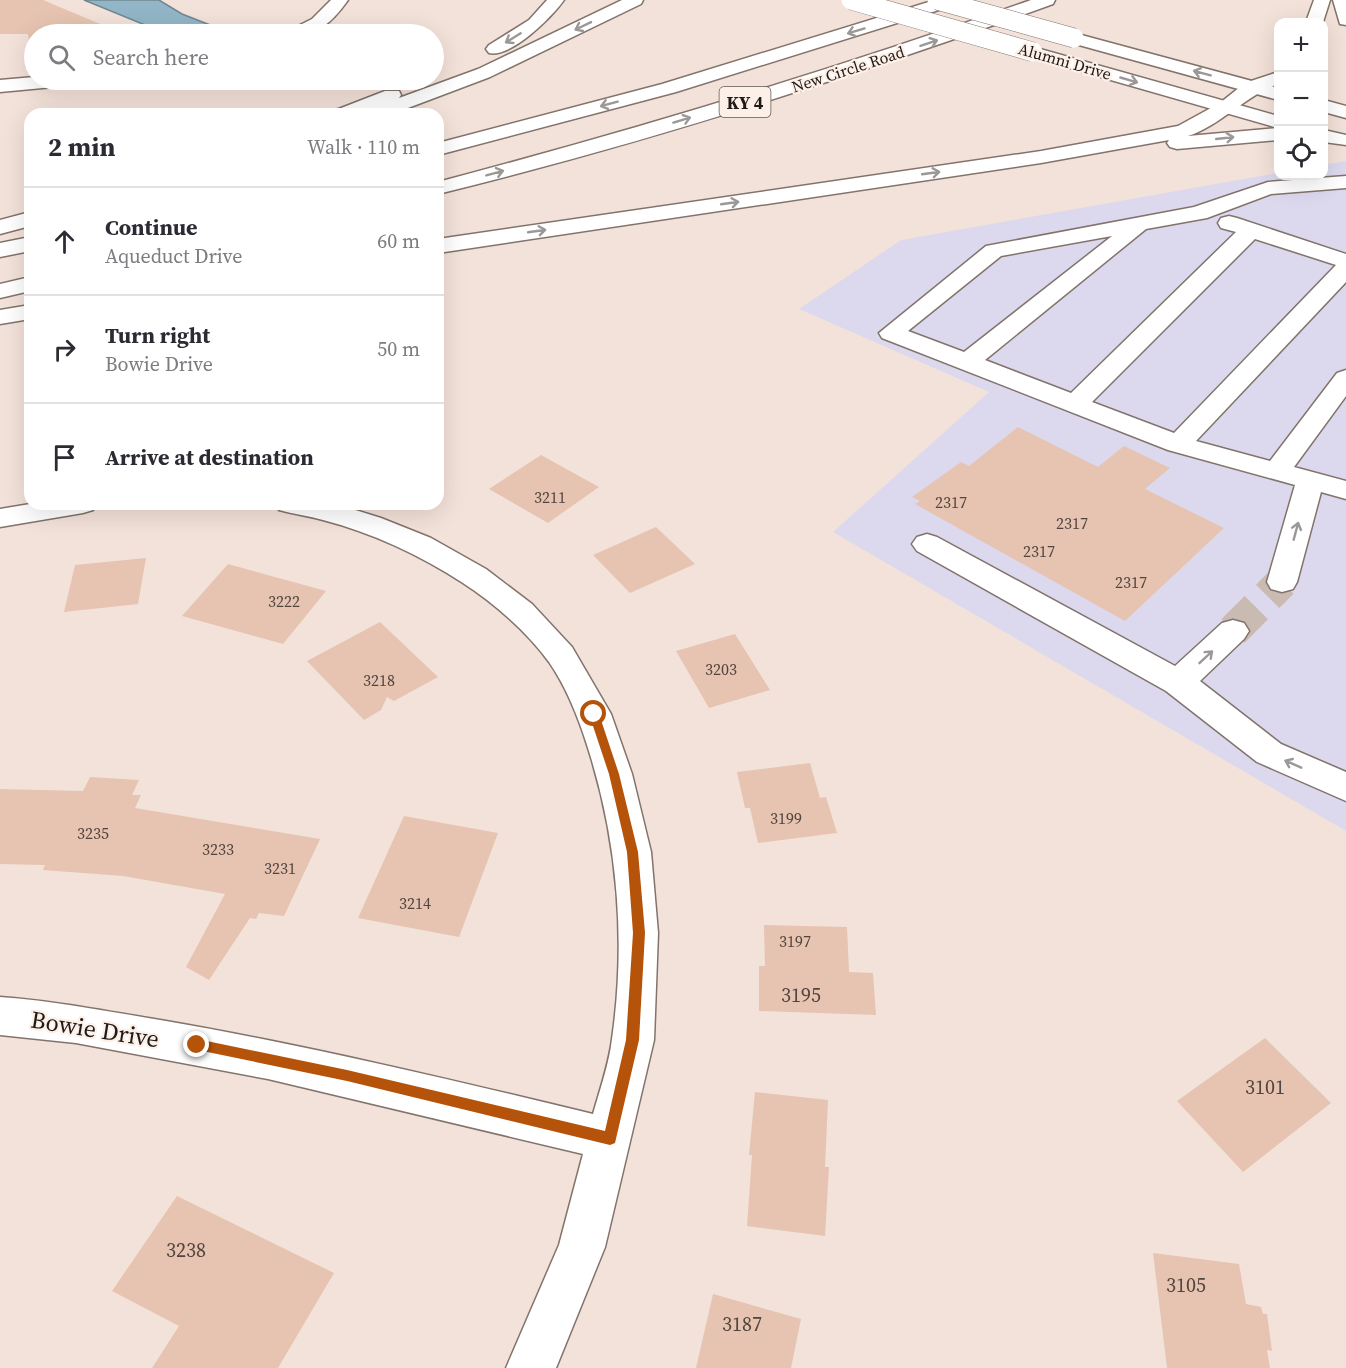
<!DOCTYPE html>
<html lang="en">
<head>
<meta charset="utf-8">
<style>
  :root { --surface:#fff; --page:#f7f7f7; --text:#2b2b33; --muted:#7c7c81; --line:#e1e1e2 }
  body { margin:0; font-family:"Source Serif 4",serif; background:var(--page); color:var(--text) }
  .controls { position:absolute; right:18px; top:18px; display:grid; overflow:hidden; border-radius:12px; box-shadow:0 6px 24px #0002 }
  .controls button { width:54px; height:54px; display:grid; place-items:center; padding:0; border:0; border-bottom:2px solid var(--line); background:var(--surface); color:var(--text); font:30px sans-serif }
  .stop { position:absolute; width:18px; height:18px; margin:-14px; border:4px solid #b45309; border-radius:50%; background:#fff }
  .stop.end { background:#b45309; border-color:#fff; box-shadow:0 2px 6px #0008 }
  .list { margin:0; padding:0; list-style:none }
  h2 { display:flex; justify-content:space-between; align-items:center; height:78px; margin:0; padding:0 24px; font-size:26px }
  h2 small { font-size:20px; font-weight:400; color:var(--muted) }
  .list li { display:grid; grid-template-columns:39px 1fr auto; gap:18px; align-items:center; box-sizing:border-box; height:108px; padding:0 24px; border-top:2px solid var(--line) }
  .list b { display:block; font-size:22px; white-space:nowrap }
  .list p { margin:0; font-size:20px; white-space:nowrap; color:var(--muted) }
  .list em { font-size:20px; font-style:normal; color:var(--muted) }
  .icon { flex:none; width:33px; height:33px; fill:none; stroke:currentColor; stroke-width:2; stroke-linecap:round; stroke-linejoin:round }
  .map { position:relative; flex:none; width:1346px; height:1368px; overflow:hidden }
  .search { position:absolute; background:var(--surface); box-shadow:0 6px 24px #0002; left:24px; top:24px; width:420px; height:66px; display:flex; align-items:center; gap:15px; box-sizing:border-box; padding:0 21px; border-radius:33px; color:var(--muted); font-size:22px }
  .panel { position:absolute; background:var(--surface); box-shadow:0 6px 24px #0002; left:24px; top:108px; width:420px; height:402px; border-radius:18px }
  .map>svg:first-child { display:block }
  .commercial { fill:#dcd9ef }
  .water { fill:#92b6c7; stroke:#708792; stroke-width:1.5 }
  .building { fill:#e6c4b1 }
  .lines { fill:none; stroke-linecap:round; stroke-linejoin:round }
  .minor-tunnel { stroke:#c9bab2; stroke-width:33; stroke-dasharray:33 16; stroke-linecap:butt }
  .minor-casing { stroke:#82736b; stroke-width:3 }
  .major-casing { stroke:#82736b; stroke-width:3 }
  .highway-casing { stroke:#82736b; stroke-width:3 }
  .minor { fill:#fff; fill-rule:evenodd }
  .major { fill:#fff; fill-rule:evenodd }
  .highway { fill:#fff; fill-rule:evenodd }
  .major-bridge-casing { stroke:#82736b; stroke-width:20; stroke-linecap:butt }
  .major-bridge { stroke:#fff; stroke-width:19 }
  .oneway { stroke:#9b9897 }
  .route { fill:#b45309 }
  .labels { text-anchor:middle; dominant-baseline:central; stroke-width:4.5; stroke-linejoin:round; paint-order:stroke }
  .far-street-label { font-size:16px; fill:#201a17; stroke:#fdf0e8 }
  .number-label { font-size:16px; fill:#52443e }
  .shield { fill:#fdf0e8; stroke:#625a56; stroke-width:1.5 }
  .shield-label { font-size:18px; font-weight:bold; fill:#201a17 }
  .near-number-label { font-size:20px; fill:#52443e }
  .near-street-label { font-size:24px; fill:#201a17; stroke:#fdf0e8 }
</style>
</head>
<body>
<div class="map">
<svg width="1346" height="1368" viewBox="0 0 1346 1368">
  <rect width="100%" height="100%" fill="#f3e2d9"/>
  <!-- commercial -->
  <path class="commercial" d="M 1346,161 L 1346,831 L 833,532 L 989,392 L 799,309 L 901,240 L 1278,173 L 1278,176 L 1324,176 L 1324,165 Z"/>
  <!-- water -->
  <path class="water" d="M 84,0 L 159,0 L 182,14 L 210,25 L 218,34 L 167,34 Z"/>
  <!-- building -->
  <path class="building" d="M 0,0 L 43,0 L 124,34 L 34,34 L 34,63 L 32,64 L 28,34 L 0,34 Z
    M 1018,427 L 1098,467 L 1124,446 L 1170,468 L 1145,489 L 1224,528 L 1125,621 L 915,504 L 920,501 L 912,497 L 961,462 L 969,466 Z
    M 541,455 L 599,487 L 548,523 L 489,489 Z
    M 656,527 L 695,564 L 630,593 L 593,555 Z
    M 146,558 L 138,604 L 64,612 L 75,565 Z
    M 228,564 L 326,591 L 283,644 L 182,616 Z
    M 380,622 L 438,677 L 394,701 L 387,697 L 381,710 L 364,720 L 307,661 Z
    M 735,634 L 770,690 L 709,708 L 676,651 Z
    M 810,763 L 820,798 L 826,797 L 837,833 L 758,843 L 750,808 L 745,808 L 737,772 Z
    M 90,777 L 139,780 L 132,795 L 141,795 L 135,808 L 320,839 L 284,916 L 259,913 L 256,919 L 250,918 L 209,980 L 186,967 L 225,894 L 123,876 L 43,870 L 45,865 L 0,864 L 0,789 L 83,791 Z
    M 404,816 L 498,833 L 459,937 L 358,918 Z
    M 764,925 L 847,927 L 849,972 L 873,973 L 876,1015 L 759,1011 L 759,966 L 765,966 Z
    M 1265,1038 L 1331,1103 L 1243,1172 L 1177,1101 Z
    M 755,1092 L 828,1100 L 825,1167 L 829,1167 L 825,1236 L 747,1226 L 752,1155 L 749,1155 Z
    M 177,1196 L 334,1273 L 278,1368 L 152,1368 L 179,1326 L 112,1291 Z
    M 1153,1253 L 1239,1264 L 1246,1304 L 1261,1307 L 1263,1314 L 1267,1314 L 1272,1351 L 1267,1350 L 1270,1368 L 1167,1368 Z
    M 713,1294 L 801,1319 L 791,1368 L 696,1368 Z"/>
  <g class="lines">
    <!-- minor-tunnel -->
    <path class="minor-tunnel" d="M 1233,631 L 1282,582"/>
    <!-- minor casing -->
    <g class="minor-casing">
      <path id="minor" d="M 331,0 L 348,0 C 330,25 319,34 288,34 L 290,30 L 312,19 Z
        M 34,77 L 34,80 L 73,80 L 71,84 L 64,86 L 0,92 L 0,80 Z
        M 1346,176 L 1346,188 L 1271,194 L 1207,218 L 1146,229 L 985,360 L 1071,393 L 1236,232 L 1221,228 L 1218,223 L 1221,218 L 1229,216 L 1237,218 L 1346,254 L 1346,282 L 1196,441 L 1270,461 L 1337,373 L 1346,370 L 1346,396 L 1294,467 L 1346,481 L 1346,499 L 1321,492 L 1297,582 L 1293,589 L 1282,592 L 1271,589 L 1267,582 L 1295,485 L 1168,450 L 882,338 L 879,333 L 986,246 L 1194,207 L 1268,182 ZM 1112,236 L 964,352 L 908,331 L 1001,256 ZM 1255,239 L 1336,265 L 1174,433 L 1092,402 Z
        M 30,504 L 97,504 L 93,510 L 83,513 L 0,527 L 0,509 Z
        M 275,504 L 336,504 L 381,518 L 431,538 L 486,569 L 532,604 L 572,647 L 611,714 L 632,774 L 651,852 L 658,933 L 654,1040 L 605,1247 L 556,1368 L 506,1368 L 559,1245 L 583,1154 L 268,1079 L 76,1043 L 0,1035 L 0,997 C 56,1001 111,1012 166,1021 C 310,1046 452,1080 593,1114 C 600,1089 609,1064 612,1039 C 626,942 618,842 588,748 C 579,719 567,688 549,662 C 527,632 494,603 463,583 C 420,555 373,533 323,520 C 309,516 293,514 279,510 Z
        M 927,534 L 937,537 L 1175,666 L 1222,623 L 1233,620 L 1244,623 L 1249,631 L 1244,639 L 1200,681 L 1281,744 L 1346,772 L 1346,801 L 1257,762 L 1166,691 L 917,551 L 912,544 L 917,537 Z"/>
    </g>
    <!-- major casing -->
    <g class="major-casing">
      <path id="major" d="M 1074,33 L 1278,88 L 1278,100 L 1068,42 L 1065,38 L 1068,34 Z
        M 1033,47 L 1278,116 L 1278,128 L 1027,56 L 1024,52 L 1027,48 Z
        M 1324,100 L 1346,106 L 1346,118 L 1324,112 Z"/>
    </g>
    <!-- highway casing -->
    <g class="highway-casing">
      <path id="highway" d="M 547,0 L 564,0 C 552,17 511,58 489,53 L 486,49 L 489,45 L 529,20 Z
        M 622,0 L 643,0 L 641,4 L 490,77 L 392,114 L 364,114 L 366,112 L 333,114 L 336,110 L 385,91 L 399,91 L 401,95 L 399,98 L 478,69 Z
        M 935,0 L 960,0 L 958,4 L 676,92 L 438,155 L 438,143 L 662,84 Z
        M 1031,0 L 1055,0 L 1053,4 C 851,77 646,143 438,194 L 438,182 C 638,129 836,69 1031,0 Z
        M 1314,0 L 1330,0 L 1323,22 L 1306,22 Z
        M 1333,0 L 1346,0 L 1346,25 L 1340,24 Z
        M 1278,72 L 1278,84 C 1245,96 1221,125 1188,136 L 1278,128 L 1278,140 L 1177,149 L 1170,147 L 1167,143 L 1169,140 L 1041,163 L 438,253 L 438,239 L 1041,151 L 1178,126 L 1220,103 L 1245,83 Z
        M 1324,130 L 1346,135 L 1346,145 L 1324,142 Z
        M 30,212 L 30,226 L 0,234 L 0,220 Z
        M 30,237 L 30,251 L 0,257 L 0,243 Z
        M 30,277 L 30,291 L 0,298 L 0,284 Z
        M 30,305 L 30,319 L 0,324 L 0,310 Z"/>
    </g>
    <!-- minor -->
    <use href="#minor" class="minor"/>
    <!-- major -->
    <use href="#major" class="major"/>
    <!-- highway -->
    <use href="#highway" class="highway"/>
    <!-- major-bridge casing -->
    <g class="major-bridge-casing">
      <path id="major-bridge" d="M 851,0 L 1033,52
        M 937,0 L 1074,38"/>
    </g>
    <!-- major-bridge -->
    <use href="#major-bridge" class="major-bridge"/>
  </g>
  <!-- one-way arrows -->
  <defs><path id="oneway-shaft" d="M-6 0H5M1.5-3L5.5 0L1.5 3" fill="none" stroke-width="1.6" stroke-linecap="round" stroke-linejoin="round" transform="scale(1.5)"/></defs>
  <g class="oneway">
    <use href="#oneway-shaft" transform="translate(583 26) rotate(154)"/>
    <use href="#oneway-shaft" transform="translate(856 31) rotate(163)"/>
    <use href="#oneway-shaft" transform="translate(513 38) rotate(148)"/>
    <use href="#oneway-shaft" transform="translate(929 43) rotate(-18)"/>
    <use href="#oneway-shaft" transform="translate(1202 73) rotate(-165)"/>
    <use href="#oneway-shaft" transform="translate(1129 80) rotate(16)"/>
    <use href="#oneway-shaft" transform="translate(609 104) rotate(165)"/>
    <use href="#oneway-shaft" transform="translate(682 120) rotate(-17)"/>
    <use href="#oneway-shaft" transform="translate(1225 138) rotate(-6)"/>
    <use href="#oneway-shaft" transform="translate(495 173) rotate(-15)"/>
    <use href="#oneway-shaft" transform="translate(931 173) rotate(-8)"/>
    <use href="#oneway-shaft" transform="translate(730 203) rotate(-8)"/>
    <use href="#oneway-shaft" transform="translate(537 231) rotate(-8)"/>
    <use href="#oneway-shaft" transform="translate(1296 531) rotate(-75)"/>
    <use href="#oneway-shaft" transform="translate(1206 657) rotate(-43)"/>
    <use href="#oneway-shaft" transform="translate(1293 764) rotate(-156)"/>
  </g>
  <!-- route -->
  <path class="route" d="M 594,711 L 599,714 L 619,774 L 638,852 L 645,933 L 639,1040 L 615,1143 L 610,1145 L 347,1081 L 193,1049 L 191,1045 L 197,1039 L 347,1070 L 605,1131 L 626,1040 L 633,933 L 627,852 L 609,774 L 589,714 Z"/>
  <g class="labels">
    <!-- far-street labels -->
    <g class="far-street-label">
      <text transform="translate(1065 61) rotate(16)">Alumni Drive</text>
      <text transform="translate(848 69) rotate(-18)">New Circle Road</text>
    </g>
    <!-- number labels -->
    <g class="number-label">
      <text x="550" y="497">3211</text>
      <text x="951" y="502">2317</text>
      <text x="1072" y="523">2317</text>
      <text x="1039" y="551">2317</text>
      <text x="1131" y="582">2317</text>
      <text x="284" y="601">3222</text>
      <text x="721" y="669">3203</text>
      <text x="379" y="680">3218</text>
      <text x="786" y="818">3199</text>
      <text x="93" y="833">3235</text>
      <text x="218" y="849">3233</text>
      <text x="280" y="868">3231</text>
      <text x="415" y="903">3214</text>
      <text x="795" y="941">3197</text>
    </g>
    <!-- shield labels -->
    <rect class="shield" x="719.5" y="87" width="51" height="30" rx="4.5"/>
    <g class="shield-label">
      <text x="745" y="102">KY 4</text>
    </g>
    <!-- near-number labels -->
    <g class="near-number-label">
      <text x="801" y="995">3195</text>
      <text x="1265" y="1087">3101</text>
      <text x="186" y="1250">3238</text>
      <text x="1186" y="1285">3105</text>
      <text x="742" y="1324">3187</text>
    </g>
    <!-- near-street labels -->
    <g class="near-street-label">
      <text transform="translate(95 1029) rotate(9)">Bowie Drive</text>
    </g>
  </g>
</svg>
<div class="controls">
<button>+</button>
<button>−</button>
<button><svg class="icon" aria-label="locate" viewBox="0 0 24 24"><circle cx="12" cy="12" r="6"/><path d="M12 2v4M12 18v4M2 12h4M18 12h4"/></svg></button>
</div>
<div class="stop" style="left:594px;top:714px"></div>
<div class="stop end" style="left:197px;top:1045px"></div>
<div class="search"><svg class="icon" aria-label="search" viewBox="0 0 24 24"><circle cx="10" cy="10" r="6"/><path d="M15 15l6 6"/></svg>Search here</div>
<section class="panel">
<h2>2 min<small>Walk · 110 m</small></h2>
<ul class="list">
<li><svg class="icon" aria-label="ahead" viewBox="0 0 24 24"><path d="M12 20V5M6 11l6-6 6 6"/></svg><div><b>Continue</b><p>Aqueduct Drive</p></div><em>60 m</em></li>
<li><svg class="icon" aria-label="right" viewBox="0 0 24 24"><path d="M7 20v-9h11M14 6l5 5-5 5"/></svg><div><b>Turn right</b><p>Bowie Drive</p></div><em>50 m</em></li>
<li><svg class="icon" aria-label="arrive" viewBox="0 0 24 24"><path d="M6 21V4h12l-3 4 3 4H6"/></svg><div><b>Arrive at destination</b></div></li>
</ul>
</section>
</div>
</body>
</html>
